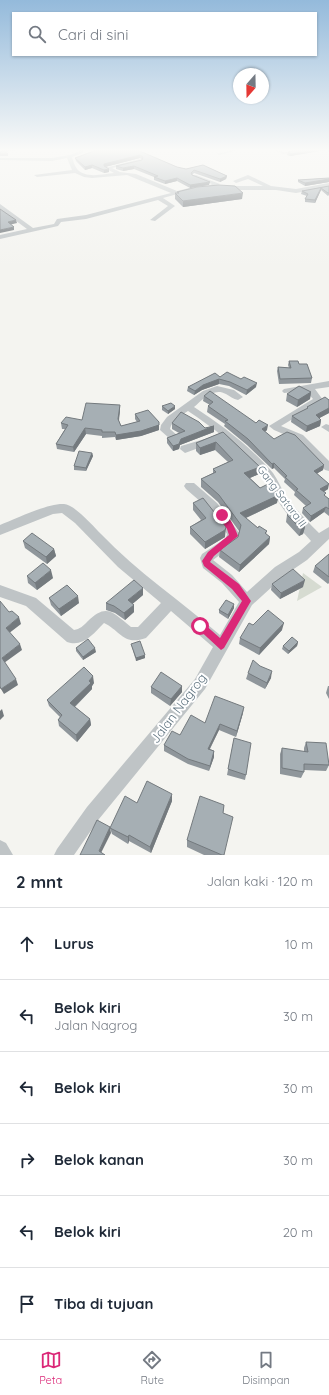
<!DOCTYPE html>
<html lang="id">
<head>
<meta charset="utf-8">
<style>
  :root { --surface:#fff; --page:#f2f2f3; --text:#1f2937; --muted:#747a83; --line:#e0e1e3; --accent:#db2777 }
  body { margin:0; font-family:Quicksand,sans-serif; background:var(--page); color:var(--text) }
  .compass { position:absolute; left:233px; top:68px; width:36px; height:36px; border-radius:50%; background:var(--surface); box-shadow:0 1px 3px #0004; rotate:200deg }
  .stop { position:absolute; width:12px; height:12px; margin:-9px; border:3px solid #db2777; border-radius:50%; background:#fff }
  .stop.end { background:#db2777; border-color:#fff; box-shadow:0 1px 4px #0008 }
  .list { margin:0; padding:0; list-style:none }
  h2 { display:flex; justify-content:space-between; align-items:center; height:52px; margin:0; padding:0 16px; font-size:17px }
  h2 small { font-size:13px; font-weight:400; color:var(--muted) }
  .list li { display:grid; grid-template-columns:26px 1fr auto; gap:12px; align-items:center; box-sizing:border-box; height:72px; padding:0 16px; border-top:1px solid var(--line) }
  .list b { display:block; font-size:15px; white-space:nowrap }
  .list p { margin:0; font-size:13px; white-space:nowrap; color:var(--muted) }
  .list em { font-size:13px; font-style:normal; color:var(--muted) }
  .icon { flex:none; width:22px; height:22px; fill:none; stroke:currentColor; stroke-width:2; stroke-linecap:round; stroke-linejoin:round }
  .map { position:relative; flex:none; width:329px; height:855px; overflow:hidden }
  .search { position:absolute; background:var(--surface); box-shadow:0 1px 3px #0004; left:12px; right:12px; top:12px; height:44px; display:flex; align-items:center; gap:10px; box-sizing:border-box; padding:0 14px; border-radius:0px; color:var(--muted); font-size:15px }
  .sheet { height:484px; background:var(--surface) }
  nav { display:flex; justify-content:space-around; align-items:center; box-sizing:border-box; height:56px; border-top:1px solid var(--line); background:var(--surface); font-size:11px; color:var(--muted) }
  nav a { display:grid; justify-items:center; gap:2px }
  nav .on { color:var(--accent) }
  .map>svg:first-child { display:block }
  .green { fill:#d6dbd1 }
  .lines { fill:none; stroke-linecap:round; stroke-linejoin:round }
  .minor { fill:#bfc4c6; fill-rule:evenodd }
  .wall { fill:#8f969b }
  .shaded-wall { fill:#747a7e }
  .building { fill:#a6afb4; stroke:#747a7e }
  .route { fill:#db2777 }
  .labels { text-anchor:middle; dominant-baseline:central; stroke-width:4; stroke-linejoin:round; paint-order:stroke }
  .street-label { font-size:11px; fill:#627682; stroke:#fff }
  .near-street-label { font-size:13px; fill:#627682; stroke:#fff }
</style>
</head>
<body>
<div class="map">
<svg width="329" height="855" viewBox="0 0 329 855">
  <rect width="100%" height="100%" fill="#f4f4f0"/>
  <!-- green -->
  <path class="green" d="M 303,573 L 322,587 L 297,601 Z"/>
  <g class="lines">
    <!-- minor -->
    <path class="minor" d="M 14,149 L 24,149 L 0,153 L 0,151 Z
      M 80,149 L 84,149 L 83,153 L 72,157 C 73,161 75,166 77,169 C 86,179 103,174 114,173 L 105,168 L 140,159 L 142,161 L 112,168 L 120,172 L 136,174 L 177,191 L 189,188 L 192,190 L 163,198 L 175,206 L 155,221 L 150,220 L 168,206 L 158,200 L 86,219 L 61,222 L 58,226 L 0,239 L 0,235 L 27,229 L 0,209 L 0,204 L 33,228 L 54,224 L 57,219 L 86,215 L 171,193 L 127,175 L 92,178 L 84,177 L 75,173 L 37,177 L 34,175 L 72,170 L 67,158 L 52,161 L 0,160 L 0,158 L 52,158 L 70,155 L 79,151 Z
      M 236,149 L 243,149 L 219,155 L 217,154 Z
      M 272,149 L 284,152 L 309,149 L 283,154 Z
      M 192,175 L 196,175 L 220,184 L 210,189 L 206,189 L 206,187 L 212,184 L 192,177 Z
      M 248,175 L 271,186 L 296,189 L 329,183 L 329,187 L 296,193 L 276,190 L 225,190 L 222,188 L 225,186 L 263,186 L 248,179 L 236,183 L 233,181 Z
      M 329,381 L 329,387 L 315,389 L 323,400 L 321,402 L 281,426 L 303,435 L 329,461 L 329,471 L 325,470 L 295,439 L 274,430 L 269,426 L 313,399 L 306,391 L 284,393 L 282,391 L 284,389 Z
      M 217,386 L 234,390 L 243,397 L 238,400 C 233,399 230,396 226,394 C 214,387 203,399 194,407 C 223,426 251,447 273,473 C 278,480 281,488 285,495 C 295,509 307,521 319,533 L 329,527 L 329,539 L 307,560 L 285,575 L 252,605 L 205,689 L 99,819 L 74,855 L 54,855 L 57,849 L 87,807 L 195,679 L 213,647 L 171,611 L 146,638 C 123,646 121,631 104,623 C 94,633 83,648 67,642 L 26,606 L 0,597 L 0,585 L 36,598 L 74,630 C 80,629 83,626 87,622 C 107,602 113,613 131,627 L 138,627 L 161,603 L 118,567 L 75,523 L 62,513 L 53,514 L 0,535 L 0,525 C 15,519 48,503 64,504 C 74,504 94,527 101,534 C 137,572 181,601 220,635 L 239,602 L 222,583 L 203,568 L 200,558 L 202,554 L 226,538 L 227,534 L 209,509 L 186,489 L 184,486 L 186,483 L 194,483 L 217,503 L 237,530 L 239,533 L 236,543 L 213,560 L 232,575 L 247,592 L 275,567 L 299,552 L 311,541 C 300,528 287,516 278,501 C 273,495 271,486 266,480 C 246,452 216,430 188,411 C 181,416 172,420 170,429 L 178,436 L 177,438 L 169,438 L 160,430 L 161,425 L 167,417 L 203,391 Z
      M 326,424 L 329,425 L 329,432 L 321,427 Z
      M 208,438 L 212,439 L 213,441 L 212,443 L 185,453 L 180,449 L 181,446 Z
      M 0,840 L 6,843 L 13,855 L 0,855 Z"/>
  </g>
  <!-- wall -->
  <path class="wall" d="M 135,149 L 177,167 L 186,169 L 203,165 L 227,176 L 226,179 L 220,182 L 194,173 L 192,175 L 209,185 L 190,188 L 177,181 L 165,184 L 154,180 L 154,177 L 134,169 L 123,171 L 116,169 L 116,166 L 142,160 L 140,158 L 105,167 L 109,172 L 104,173 L 92,168 L 85,170 L 76,161 L 75,158 Z
    M 274,149 L 329,149 L 329,152 L 326,150 L 290,156 L 287,155 L 288,152 L 298,150 L 284,150 Z
    M 0,152 L 8,154 L 8,156 L 0,156 Z
    M 329,178 L 329,182 L 305,186 L 298,182 L 298,180 Z
    M 329,186 L 329,195 L 328,196 L 321,190 L 315,203 L 305,202 L 305,199 L 307,196 L 301,194 L 302,191 Z
    M 177,192 L 242,199 L 183,207 L 175,199 L 175,193 L 177,193 Z
    M 289,361 L 299,364 L 312,378 L 311,383 L 279,384 L 277,371 L 278,367 L 289,368 L 288,365 Z
    M 220,377 L 256,387 L 246,395 L 229,386 L 219,384 L 202,390 L 194,395 L 187,391 L 188,387 Z
    M 311,392 L 310,399 L 297,407 L 286,401 L 287,394 Z
    M 204,396 L 256,423 L 267,430 L 265,432 L 274,439 L 324,465 L 323,470 L 317,473 L 328,489 L 324,492 L 325,496 L 329,499 L 329,516 L 324,512 L 310,522 L 302,513 L 303,508 L 306,506 L 294,495 L 295,492 L 284,482 L 285,479 L 274,468 L 272,469 L 247,445 L 224,426 L 225,424 L 207,412 L 208,406 L 210,405 L 203,401 Z
    M 329,400 L 329,413 L 319,418 L 321,420 L 320,426 L 306,432 L 291,422 L 292,416 L 307,409 L 307,407 Z
    M 120,405 L 120,410 L 119,421 L 121,426 L 137,422 L 135,419 L 135,414 L 159,430 L 141,436 L 116,440 L 115,437 L 102,438 L 102,436 L 86,434 L 74,452 L 57,449 L 56,444 L 65,429 L 62,429 L 61,423 L 82,420 Z
    M 162,406 L 175,409 L 168,414 L 162,410 Z
    M 172,423 L 205,428 L 214,426 L 214,432 L 180,445 L 179,449 L 173,451 L 167,443 L 167,438 L 179,433 L 172,429 Z
    M 223,432 L 260,467 L 259,474 L 250,478 L 277,503 L 246,518 L 258,528 L 267,531 L 266,534 L 270,537 L 269,544 L 239,572 L 219,557 L 220,550 L 238,537 L 239,531 L 218,502 L 201,487 L 201,479 L 213,473 L 213,469 L 228,462 L 215,450 L 200,455 L 196,451 L 196,443 Z
    M 92,453 L 93,456 L 86,471 L 74,470 L 74,466 Z
    M 193,503 L 225,534 L 225,537 L 205,549 L 190,534 L 190,527 L 201,520 L 193,510 Z
    M 287,515 L 305,527 L 303,534 L 299,536 L 286,522 Z
    M 23,541 L 54,549 L 56,556 L 47,564 L 25,548 Z
    M 329,554 L 329,583 L 328,584 L 313,572 L 315,566 Z
    M 27,576 L 53,578 L 37,590 L 28,583 Z
    M 272,584 L 303,587 L 280,599 L 271,590 Z
    M 143,595 L 132,604 L 134,605 L 134,612 L 125,620 L 115,613 L 106,610 L 106,603 Z
    M 49,598 L 79,603 L 61,616 L 51,605 Z
    M 234,608 L 228,619 L 219,613 L 219,610 Z
    M 253,625 L 282,630 L 259,655 L 239,644 L 240,638 Z
    M 298,642 L 297,646 L 288,654 L 282,649 L 283,646 Z
    M 131,644 L 145,658 L 136,661 L 132,647 Z
    M 76,648 L 96,652 L 83,660 L 76,651 Z
    M 248,673 L 271,678 L 265,689 L 246,679 Z
    M 94,683 L 92,686 L 92,689 L 75,707 L 90,719 L 91,725 L 77,742 L 59,726 L 58,720 L 60,717 L 49,706 L 47,700 Z
    M 182,686 L 182,692 L 170,706 L 151,693 L 151,687 Z
    M 328,686 L 329,686 L 329,699 L 326,693 Z
    M 243,713 L 236,737 L 219,730 L 210,749 L 214,751 L 214,757 L 209,771 L 188,764 L 164,751 L 164,745 L 180,735 L 205,723 Z
    M 234,738 L 246,775 L 245,780 L 227,775 Z
    M 306,742 L 329,765 L 326,771 L 304,770 L 304,772 L 301,778 L 280,774 L 280,754 L 282,748 L 304,752 L 304,748 Z
    M 172,801 L 151,853 L 129,841 L 128,844 L 112,834 L 110,828 L 137,803 Z
    M 224,805 L 223,813 L 224,855 L 204,855 L 187,847 L 187,840 Z"/>
  <!-- shaded-wall -->
  <path class="shaded-wall" d="M 284,149 L 310,149 L 284,150 Z
    M 320,149 L 326,149 L 326,150 L 290,156 L 291,154 Z
    M 140,155 L 140,158 L 105,167 L 104,169 L 104,164 Z
    M 92,165 L 92,168 L 85,170 L 85,167 Z
    M 134,166 L 134,169 L 123,171 L 123,168 Z
    M 109,169 L 109,172 L 104,173 L 104,170 Z
    M 227,176 L 226,179 L 220,182 L 220,179 Z
    M 177,178 L 177,181 L 165,184 L 165,181 Z
    M 329,179 L 329,182 L 305,186 L 305,183 Z
    M 210,182 L 209,185 L 190,188 L 190,185 Z
    M 321,188 L 321,190 L 315,203 L 315,200 Z
    M 243,193 L 242,199 L 183,207 L 183,201 Z
    M 16,220 L 17,223 L 9,225 L 8,222 Z
    M 14,227 L 14,230 L 0,233 L 0,230 Z
    M 219,379 L 219,384 L 202,390 L 194,395 L 195,391 L 203,385 Z
    M 257,383 L 256,387 L 246,395 L 247,390 Z
    M 311,392 L 310,399 L 297,407 L 298,400 Z
    M 120,405 L 120,410 L 118,425 L 118,419 Z
    M 175,406 L 175,409 L 168,414 L 168,411 Z
    M 329,408 L 329,413 L 314,421 L 316,415 Z
    M 321,420 L 320,426 L 306,432 L 307,426 Z
    M 159,422 L 159,430 L 141,436 L 116,440 L 116,435 Z
    M 268,425 L 267,430 L 261,434 L 262,429 Z
    M 214,426 L 214,432 L 180,445 L 179,449 L 173,451 L 173,446 L 181,439 Z
    M 85,428 L 86,434 L 74,452 L 73,447 Z
    M 216,442 L 215,450 L 200,455 L 200,448 Z
    M 92,453 L 93,456 L 86,471 L 86,468 Z
    M 274,463 L 274,468 L 272,469 L 272,464 Z
    M 324,465 L 323,470 L 313,476 L 314,471 Z
    M 260,467 L 259,474 L 243,481 L 244,473 Z
    M 329,484 L 328,489 L 319,494 L 320,489 Z
    M 279,495 L 277,503 L 239,521 L 240,513 Z
    M 326,507 L 324,512 L 310,522 L 311,516 Z
    M 226,527 L 225,537 L 205,549 L 205,542 Z
    M 305,527 L 303,534 L 299,536 L 301,529 Z
    M 270,537 L 269,544 L 239,572 L 240,565 Z
    M 54,549 L 56,556 L 47,564 L 46,557 Z
    M 51,570 L 53,578 L 37,590 L 35,583 Z
    M 305,580 L 303,587 L 280,599 L 281,593 Z
    M 143,588 L 143,595 L 129,607 L 128,600 Z
    M 78,596 L 79,603 L 61,616 L 59,609 Z
    M 234,604 L 234,608 L 228,619 L 228,615 Z
    M 134,605 L 134,612 L 125,620 L 124,613 Z
    M 19,617 L 21,624 L 8,634 L 6,628 Z
    M 284,623 L 282,630 L 259,655 L 260,648 Z
    M 298,642 L 297,646 L 288,654 L 289,651 Z
    M 20,644 L 22,650 L 4,663 L 2,658 Z
    M 95,648 L 96,652 L 83,660 L 83,657 Z
    M 145,655 L 145,658 L 136,661 L 136,658 Z
    M 272,671 L 271,678 L 265,689 L 267,683 Z
    M 93,676 L 94,683 L 92,686 L 92,689 L 72,709 L 70,703 Z
    M 16,679 L 18,685 L 4,694 L 1,689 Z
    M 182,686 L 182,692 L 170,706 L 171,699 Z
    M 244,707 L 243,713 L 236,737 L 237,731 Z
    M 2,709 L 4,716 L 0,720 L 0,711 Z
    M 90,719 L 91,725 L 77,742 L 76,735 Z
    M 220,724 L 219,730 L 207,754 L 208,749 Z
    M 214,751 L 214,757 L 209,771 L 210,766 Z
    M 172,794 L 172,801 L 151,853 L 150,847 Z
    M 110,827 L 111,833 L 100,855 L 99,851 Z
    M 129,835 L 129,841 L 128,844 L 128,837 Z"/>
  <!-- building -->
  <path class="building" d="M 107,149 L 135,149 L 177,167 L 186,169 L 203,165 L 227,176 L 220,179 L 194,170 L 191,173 L 192,175 L 210,182 L 190,185 L 177,178 L 165,181 L 154,177 L 158,176 L 134,166 L 123,168 L 116,166 L 142,160 L 143,157 L 140,155 L 104,164 L 104,166 L 109,169 L 104,170 L 92,165 L 85,167 L 75,158 L 94,151 Z
    M 301,149 L 320,149 L 291,154 L 288,152 Z
    M 4,151 L 8,154 L 0,154 L 0,152 Z
    M 329,178 L 329,179 L 305,183 L 298,180 Z
    M 219,185 L 235,186 L 243,193 L 183,201 L 175,193 L 179,193 L 177,192 L 197,187 Z
    M 329,186 L 329,193 L 328,193 L 321,188 L 315,200 L 305,199 L 308,194 L 302,191 Z
    M 0,209 L 16,220 L 8,222 L 14,227 L 0,230 Z
    M 289,361 L 298,361 L 299,364 L 307,364 L 312,378 L 280,379 L 278,367 L 291,368 Z
    M 227,372 L 241,379 L 244,377 L 257,383 L 247,390 L 230,382 L 219,379 L 203,385 L 195,391 L 188,387 L 215,373 L 220,377 Z
    M 299,386 L 311,392 L 298,400 L 287,394 Z
    M 210,391 L 256,423 L 259,420 L 268,425 L 262,429 L 274,439 L 287,432 L 295,435 L 324,465 L 314,471 L 329,484 L 320,489 L 326,493 L 324,495 L 329,499 L 329,509 L 326,507 L 311,516 L 303,508 L 311,503 L 296,490 L 298,489 L 285,477 L 287,476 L 274,463 L 272,464 L 248,439 L 225,421 L 228,420 L 208,406 L 213,402 L 204,396 Z
    M 325,397 L 329,400 L 329,408 L 316,415 L 321,420 L 307,426 L 292,416 L 308,408 L 307,407 Z
    M 86,403 L 120,405 L 118,419 L 121,426 L 140,421 L 135,414 L 148,410 L 159,422 L 159,425 L 141,431 L 116,435 L 115,432 L 102,432 L 102,430 L 85,428 L 73,447 L 56,444 L 68,425 L 61,423 L 66,417 L 82,420 Z
    M 171,403 L 175,406 L 168,411 L 162,406 Z
    M 181,412 L 199,422 L 205,428 L 214,426 L 181,439 L 179,444 L 173,446 L 167,438 L 185,431 L 172,423 Z
    M 223,432 L 260,467 L 244,473 L 260,488 L 268,484 L 279,495 L 240,513 L 258,528 L 259,526 L 267,531 L 265,533 L 270,537 L 240,565 L 220,550 L 238,537 L 241,525 L 219,495 L 201,479 L 216,472 L 213,469 L 233,460 L 216,442 L 200,448 L 196,443 Z
    M 79,451 L 92,453 L 86,468 L 74,466 Z
    M 203,498 L 226,527 L 225,530 L 205,542 L 190,527 L 206,518 L 193,503 Z
    M 292,512 L 305,527 L 301,529 L 287,515 Z
    M 32,533 L 54,549 L 46,557 L 23,541 Z
    M 329,554 L 329,577 L 315,566 Z
    M 43,563 L 51,570 L 35,583 L 27,576 Z
    M 293,569 L 305,580 L 281,593 L 272,584 Z
    M 134,580 L 143,588 L 128,600 L 134,605 L 124,613 L 114,606 L 106,603 Z
    M 67,585 L 78,596 L 59,609 L 49,598 Z
    M 226,600 L 234,604 L 228,615 L 219,610 Z
    M 0,601 L 9,612 L 12,611 L 19,617 L 6,628 L 20,644 L 2,658 L 16,679 L 1,689 L 0,686 Z
    M 268,610 L 284,623 L 260,648 L 240,638 L 249,623 L 253,625 Z
    M 292,637 L 298,642 L 289,651 L 283,646 Z
    M 88,639 L 95,648 L 83,657 L 76,648 Z
    M 140,641 L 145,655 L 136,658 L 131,644 Z
    M 253,660 L 260,666 L 272,671 L 267,683 L 248,673 Z
    M 84,667 L 93,676 L 89,681 L 91,683 L 70,703 L 90,719 L 76,735 L 58,720 L 62,715 L 47,700 Z
    M 161,672 L 182,686 L 171,699 L 151,687 Z
    M 215,696 L 244,707 L 237,731 L 220,724 L 208,749 L 214,751 L 210,766 L 188,759 L 164,745 L 172,731 L 180,735 L 191,715 L 205,723 Z
    M 234,738 L 251,743 L 246,775 L 228,769 Z
    M 306,742 L 326,743 L 329,765 L 304,764 L 304,772 L 282,768 L 282,748 L 308,752 Z
    M 147,781 L 172,794 L 150,847 L 129,835 L 128,837 L 110,828 L 125,796 L 137,803 Z
    M 200,796 L 224,805 L 223,813 L 233,817 L 224,855 L 222,855 L 187,840 Z
    M 97,820 L 110,827 L 99,851 L 105,855 L 80,855 Z"/>
  <!-- sky -->
  <linearGradient id="sky" x2="0" y2="1"><stop stop-color="#94badb"/><stop offset="0.56" stop-color="#fafaf8"/><stop offset="1" stop-color="#fafaf8" stop-opacity="0"/></linearGradient>
  <rect width="329" height="268" fill="url(#sky)"/>
  <!-- route -->
  <path class="route" d="M 222,512 C 230,516 235,528 238,536 L 214,556 L 210,562 L 239,584 L 251,601 L 224,648 L 221,650 L 195,626 L 196,623 L 203,623 L 220,638 L 242,601 L 232,589 L 204,566 L 202,561 L 208,552 L 229,535 L 227,529 L 218,515 Z"/>
  <g class="labels">
    <!-- street labels -->
    <g class="street-label">
      <text transform="translate(282 496) rotate(53)">Gang Satara II</text>
    </g>
    <!-- near-street labels -->
    <g class="near-street-label">
      <text transform="translate(178 708) rotate(-53)">Jalan Nagrog</text>
    </g>
  </g>
</svg>
<svg class="compass" viewBox="-18 -18 36 36"><path d="M0-13l5 13h-10z" fill="#e53935"/><path d="M0 13l5-13h-10z" fill="#747a83"/></svg>
<div class="stop" style="left:200px;top:626px"></div>
<div class="stop end" style="left:222px;top:515px"></div>
<div class="search"><svg class="icon" aria-label="search" viewBox="0 0 24 24"><circle cx="10" cy="10" r="6"/><path d="M15 15l6 6"/></svg>Cari di sini</div>
</div>
<section class="sheet">
<h2>2 mnt<small>Jalan kaki · 120 m</small></h2>
<ul class="list">
<li><svg class="icon" aria-label="ahead" viewBox="0 0 24 24"><path d="M12 20V5M6 11l6-6 6 6"/></svg><div><b>Lurus</b></div><em>10 m</em></li>
<li><svg class="icon" aria-label="left" viewBox="0 0 24 24"><path d="M17 20v-9H6M10 6l-5 5 5 5"/></svg><div><b>Belok kiri</b><p>Jalan Nagrog</p></div><em>30 m</em></li>
<li><svg class="icon" aria-label="left" viewBox="0 0 24 24"><path d="M17 20v-9H6M10 6l-5 5 5 5"/></svg><div><b>Belok kiri</b></div><em>30 m</em></li>
<li><svg class="icon" aria-label="right" viewBox="0 0 24 24"><path d="M7 20v-9h11M14 6l5 5-5 5"/></svg><div><b>Belok kanan</b></div><em>30 m</em></li>
<li><svg class="icon" aria-label="left" viewBox="0 0 24 24"><path d="M17 20v-9H6M10 6l-5 5 5 5"/></svg><div><b>Belok kiri</b></div><em>20 m</em></li>
<li><svg class="icon" aria-label="arrive" viewBox="0 0 24 24"><path d="M6 21V4h12l-3 4 3 4H6"/></svg><div><b>Tiba di tujuan</b></div></li>
</ul>
</section>
<nav>
<a class="on"><svg class="icon" aria-label="map" viewBox="0 0 24 24"><path d="M3 6l6-2 6 2 6-2v14l-6 2-6-2-6 2zM9 4v14M15 6v14"/></svg>Peta</a>
<a><svg class="icon" aria-label="directions" viewBox="0 0 24 24"><path d="M12 3l9 9-9 9-9-9zM9 14v-3h6M13 9l2 2-2 2"/></svg>Rute</a>
<a><svg class="icon" aria-label="saved" viewBox="0 0 24 24"><path d="M7 4h10v16l-5-4-5 4z"/></svg>Disimpan</a>
</nav>
</body>
</html>
